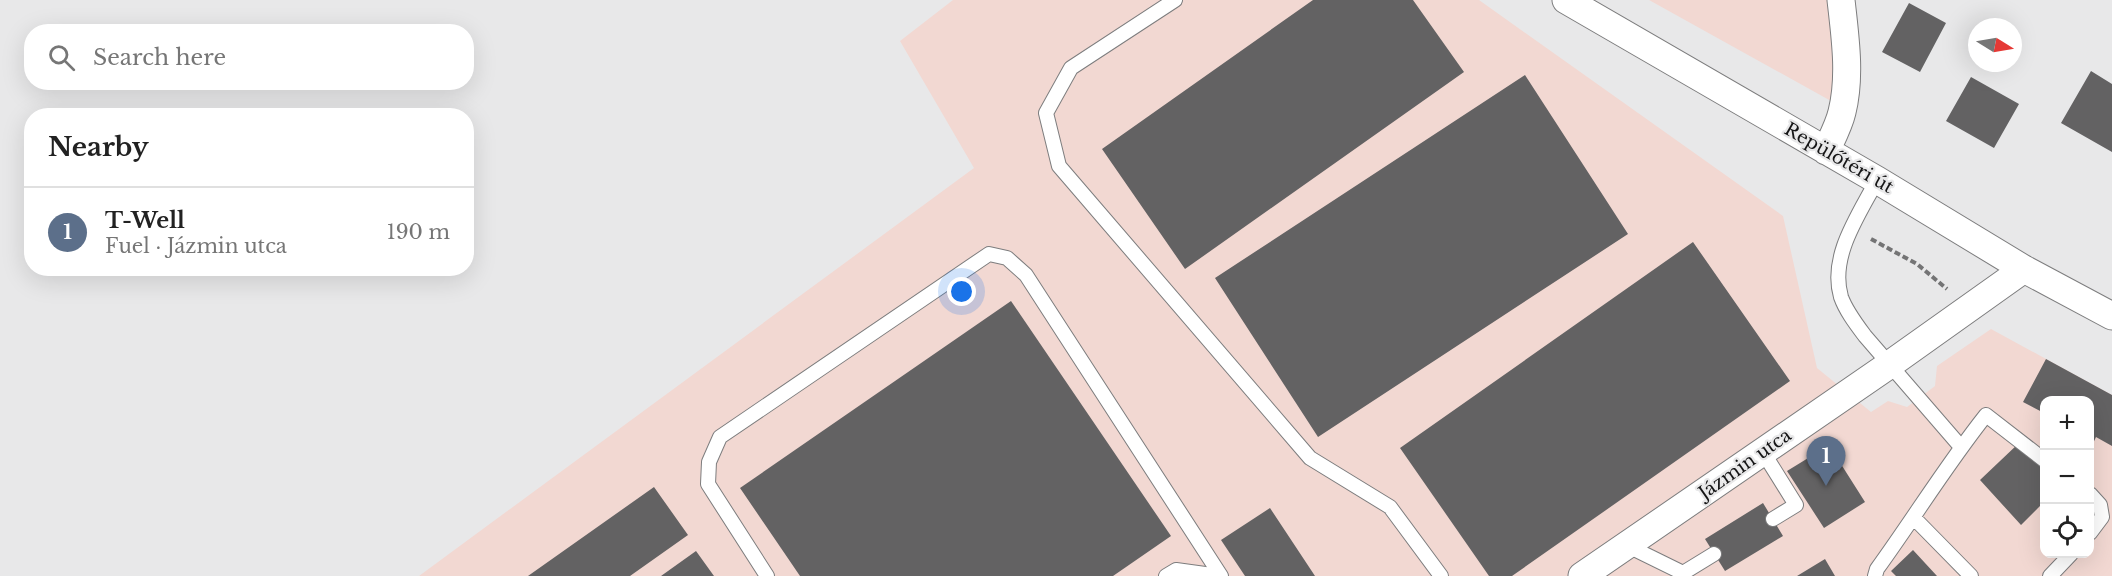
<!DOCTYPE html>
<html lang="en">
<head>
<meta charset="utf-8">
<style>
  :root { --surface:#fff; --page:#f2f2f2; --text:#222; --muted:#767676; --line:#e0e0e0; --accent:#b45309 }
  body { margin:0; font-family:"Libre Baskerville",serif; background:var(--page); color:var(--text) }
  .controls { position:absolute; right:18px; bottom:18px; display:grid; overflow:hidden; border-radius:12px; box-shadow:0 6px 24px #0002 }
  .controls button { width:54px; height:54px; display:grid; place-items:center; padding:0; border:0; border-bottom:2px solid var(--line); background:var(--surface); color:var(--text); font:30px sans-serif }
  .compass { position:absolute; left:1968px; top:18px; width:54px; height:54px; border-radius:50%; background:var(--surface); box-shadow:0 6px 24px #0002; rotate:101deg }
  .you { position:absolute; left:962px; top:292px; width:21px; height:21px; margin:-15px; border:4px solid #fff; border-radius:50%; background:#1a73e8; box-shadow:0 0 0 9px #1a73e833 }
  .badge { display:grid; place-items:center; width:39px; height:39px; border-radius:50%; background:var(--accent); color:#fff; font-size:20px; font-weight:700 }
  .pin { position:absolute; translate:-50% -50px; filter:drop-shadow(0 2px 3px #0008) }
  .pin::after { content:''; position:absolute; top:32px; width:21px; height:18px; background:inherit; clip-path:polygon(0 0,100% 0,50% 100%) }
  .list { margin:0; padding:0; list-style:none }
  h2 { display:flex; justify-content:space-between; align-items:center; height:78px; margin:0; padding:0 24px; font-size:26px }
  h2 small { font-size:20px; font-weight:400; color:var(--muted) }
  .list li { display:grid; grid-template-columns:39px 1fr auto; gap:18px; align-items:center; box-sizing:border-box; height:90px; padding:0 24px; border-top:2px solid var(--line) }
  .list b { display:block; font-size:22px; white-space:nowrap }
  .list p { margin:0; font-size:20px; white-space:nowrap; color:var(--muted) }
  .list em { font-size:20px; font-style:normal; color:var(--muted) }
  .icon { flex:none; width:33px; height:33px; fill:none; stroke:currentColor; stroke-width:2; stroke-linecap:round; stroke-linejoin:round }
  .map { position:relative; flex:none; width:2112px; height:576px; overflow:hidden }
  .search { position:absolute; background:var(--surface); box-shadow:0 6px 24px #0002; left:24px; top:24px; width:450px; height:66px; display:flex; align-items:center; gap:15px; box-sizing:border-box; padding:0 21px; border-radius:24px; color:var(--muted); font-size:22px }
  .panel { position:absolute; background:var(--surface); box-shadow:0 6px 24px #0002; left:24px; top:108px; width:450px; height:168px; border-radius:24px }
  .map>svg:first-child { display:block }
  .industrial { fill:#f2d8d2; fill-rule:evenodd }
  .building { fill:#636263 }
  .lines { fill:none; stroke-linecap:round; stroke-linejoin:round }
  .lane-casing { stroke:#7d7d7e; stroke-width:16 }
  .street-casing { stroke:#7d7d7e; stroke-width:29 }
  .path { stroke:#747475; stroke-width:4; stroke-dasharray:6 3; stroke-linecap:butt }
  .lane { stroke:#fff; stroke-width:14 }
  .street { stroke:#fff; stroke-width:27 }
  .labels { text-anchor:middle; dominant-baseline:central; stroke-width:4.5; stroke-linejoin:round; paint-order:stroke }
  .street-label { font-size:18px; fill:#151516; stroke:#e8e8e9 }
</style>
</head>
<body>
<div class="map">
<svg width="2112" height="576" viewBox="0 0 2112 576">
  <rect width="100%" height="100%" fill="#e8e8e9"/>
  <!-- industrial -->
  <path class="industrial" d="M 953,0 L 1479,0 L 1783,216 L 1817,368 L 1871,412 L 1888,401 L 1907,407 L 1935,386 L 1937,366 L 1991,329 L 2112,395 L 2112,576 L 419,576 L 974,168 L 900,41 ZM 2044,400 L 2090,400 L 2090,554 L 2044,554 Z
    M 1649,0 L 1833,0 L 1840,106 Z"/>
  <!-- building -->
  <path class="building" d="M 1313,0 L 1413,0 L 1464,72 L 1185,269 L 1102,149 Z
    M 1909,3 L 1946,23 L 1920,72 L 1882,52 Z
    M 2091,71 L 2112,84 L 2112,152 L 2061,123 Z
    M 1525,75 L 1628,234 L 1318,437 L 1215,278 Z
    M 1971,77 L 2019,104 L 1994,148 L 1946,121 Z
    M 1693,242 L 1790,381 L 1512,576 L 1489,576 L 1400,448 Z
    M 1011,301 L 1171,536 L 1113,576 L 800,576 L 740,488 Z
    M 2046,359 L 2112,395 L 2112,446 L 2096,437 L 2090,450 L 2090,400 L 2044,400 L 2044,413 L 2023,402 Z
    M 2019,443 L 2044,470 L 2044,502 L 2021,525 L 1980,480 Z
    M 1818,452 L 1828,468 L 1839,461 L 1865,502 L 1824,528 L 1787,471 Z
    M 654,487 L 688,535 L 630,576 L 528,576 Z
    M 1763,503 L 1783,536 L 1725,571 L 1705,539 Z
    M 1270,508 L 1315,576 L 1245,576 L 1221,540 Z
    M 1913,550 L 1937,576 L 1896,576 L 1891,571 Z
    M 696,551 L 714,576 L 661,576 Z
    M 1825,559 L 1835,576 L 1797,576 Z"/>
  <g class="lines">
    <!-- lane casing -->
    <g class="lane-casing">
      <path id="lane" d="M 1175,0 L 1071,68 L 1046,113 L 1059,166 L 1310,458 L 1390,507 L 1441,576
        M 1877,180 C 1859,215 1829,256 1841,297 C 1846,311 1856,324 1865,336 L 1961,447
        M 1763,452 L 1796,505 L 1773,519
        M 2090,494 L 2100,505 L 2102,517 L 2090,533
        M 1914,518 L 1971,576
        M 1626,545 L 1683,573 L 1714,554
        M 767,576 L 708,484 L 709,462 L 720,437 L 989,254 L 1007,258 L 1026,275 L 1221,576
        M 1166,576 L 1176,570 L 1205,574 L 1209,576
        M 1875,576 L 1877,569 C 1914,518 1947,464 1986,415 L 2044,460
        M 2050,576 L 2071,554"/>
    </g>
    <!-- street casing -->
    <g class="street-casing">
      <path id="street" d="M 1566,0 L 1877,180 L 2024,269 L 2112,316
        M 1826,151 C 1832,138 1839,125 1842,112 C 1851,76 1845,36 1841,0
        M 1582,576 L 1889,365 L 2024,269"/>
    </g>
    <!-- path -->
    <path class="path" d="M 1871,239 L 1917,264 L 1947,289"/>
    <!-- lane -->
    <use href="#lane" class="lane"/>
    <!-- street -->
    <use href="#street" class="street"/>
  </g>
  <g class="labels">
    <!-- street labels -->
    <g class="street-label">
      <text transform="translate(1839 158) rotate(30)">Repülőtéri út</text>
      <text transform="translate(1745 464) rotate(-35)">Jázmin utca</text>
    </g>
  </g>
</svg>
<div class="controls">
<button>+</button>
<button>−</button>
<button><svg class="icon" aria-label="locate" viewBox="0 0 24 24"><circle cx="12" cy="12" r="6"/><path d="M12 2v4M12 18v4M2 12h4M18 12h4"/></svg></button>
</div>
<svg class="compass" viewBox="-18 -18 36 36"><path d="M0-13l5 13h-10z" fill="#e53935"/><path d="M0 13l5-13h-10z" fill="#767676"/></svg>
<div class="you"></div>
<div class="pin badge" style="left:1826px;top:486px;background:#5c6f8a">1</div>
<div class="search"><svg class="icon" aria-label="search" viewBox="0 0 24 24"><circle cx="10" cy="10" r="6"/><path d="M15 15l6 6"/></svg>Search here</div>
<section class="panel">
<h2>Nearby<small></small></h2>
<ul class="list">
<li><span class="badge" style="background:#5c6f8a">1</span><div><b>T-Well</b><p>Fuel · Jázmin utca</p></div><em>190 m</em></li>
</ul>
</section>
</div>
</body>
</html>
